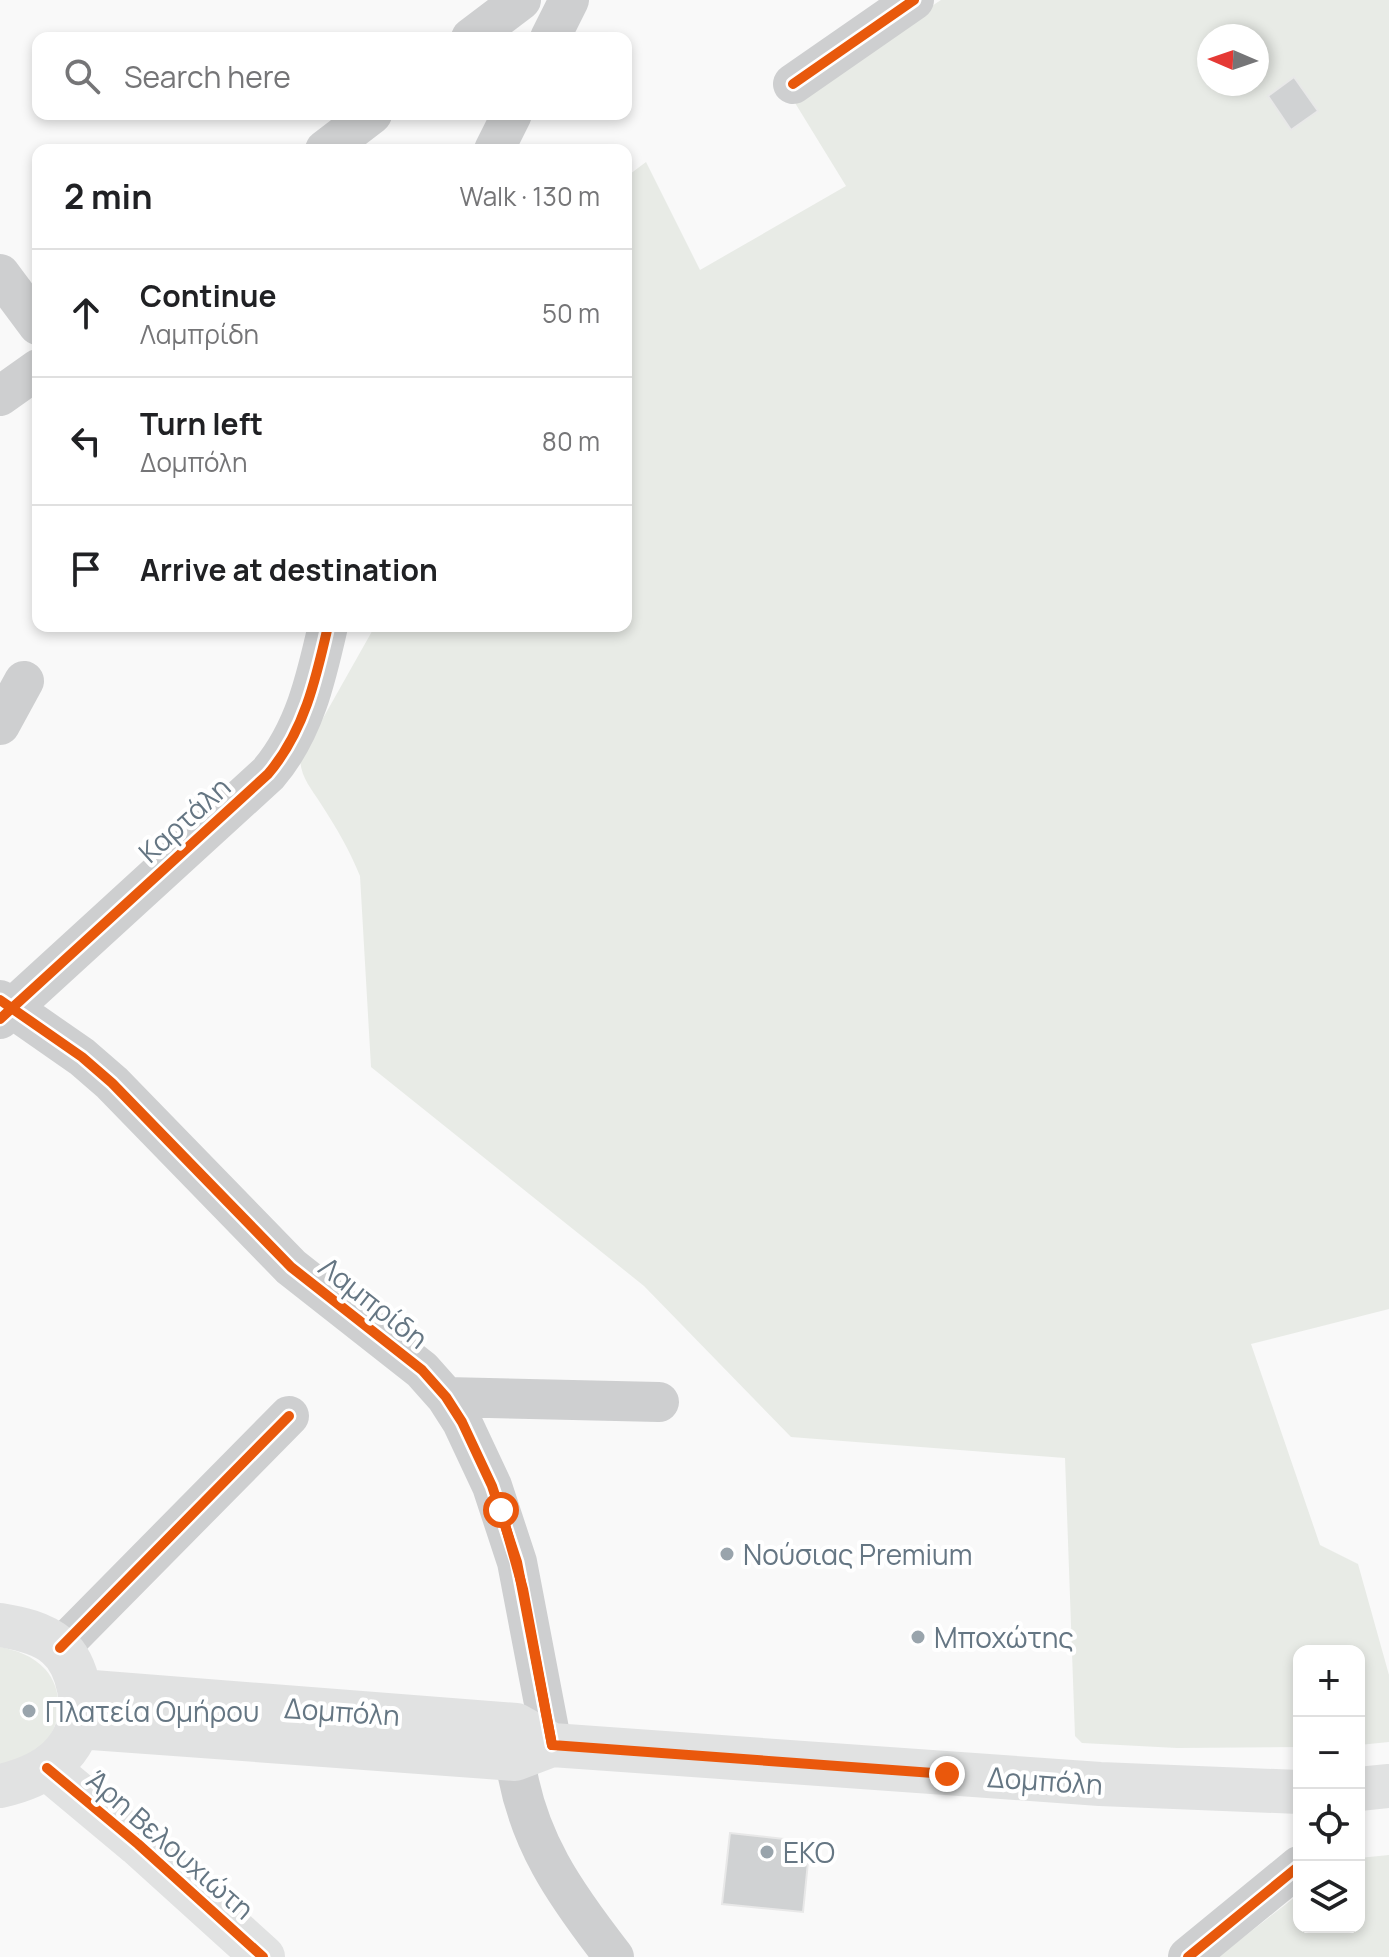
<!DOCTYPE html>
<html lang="en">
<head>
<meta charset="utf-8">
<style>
  :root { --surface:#fff; --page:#f6f6f6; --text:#202124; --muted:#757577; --line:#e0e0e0 }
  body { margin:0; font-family:Manrope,sans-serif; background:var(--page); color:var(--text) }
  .controls { position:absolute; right:24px; bottom:24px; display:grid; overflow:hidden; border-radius:16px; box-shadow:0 4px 12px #0003 }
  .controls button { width:72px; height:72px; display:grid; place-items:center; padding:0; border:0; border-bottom:2px solid var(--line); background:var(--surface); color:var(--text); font:40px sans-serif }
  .compass { position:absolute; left:1197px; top:24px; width:72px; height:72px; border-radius:50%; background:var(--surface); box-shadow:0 4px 12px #0003; rotate:272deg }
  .stop { position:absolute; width:24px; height:24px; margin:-18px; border:6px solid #ea580c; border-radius:50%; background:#fff }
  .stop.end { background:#ea580c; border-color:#fff; box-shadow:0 2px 8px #0008 }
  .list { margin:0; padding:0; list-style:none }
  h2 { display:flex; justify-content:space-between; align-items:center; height:104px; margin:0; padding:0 32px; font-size:34px }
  h2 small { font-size:26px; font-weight:400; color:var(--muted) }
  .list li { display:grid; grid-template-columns:52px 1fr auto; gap:24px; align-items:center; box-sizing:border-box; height:128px; padding:0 32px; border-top:2px solid var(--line) }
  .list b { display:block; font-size:30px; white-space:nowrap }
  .list p { margin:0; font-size:26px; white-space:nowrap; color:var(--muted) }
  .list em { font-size:26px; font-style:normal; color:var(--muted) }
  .icon { flex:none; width:44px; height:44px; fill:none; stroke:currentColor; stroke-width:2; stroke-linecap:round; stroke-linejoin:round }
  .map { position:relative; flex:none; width:1389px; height:1957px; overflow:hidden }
  .search { position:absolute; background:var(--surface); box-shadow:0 4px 12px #0003; left:32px; top:32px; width:600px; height:88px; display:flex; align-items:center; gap:20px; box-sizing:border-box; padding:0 28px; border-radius:16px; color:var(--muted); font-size:30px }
  .panel { position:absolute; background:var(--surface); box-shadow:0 4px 12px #0003; left:32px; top:144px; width:600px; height:488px; border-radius:16px }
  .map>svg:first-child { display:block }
  .green { fill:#e8ebe6; fill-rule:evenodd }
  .building { fill:#d0d2d3; stroke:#e8e8e8; stroke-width:2 }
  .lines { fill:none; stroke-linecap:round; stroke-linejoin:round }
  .street { stroke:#cecfd0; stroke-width:40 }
  .secondary { stroke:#e1e2e2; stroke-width:44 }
  .cycleway-casing { stroke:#fff; stroke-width:15 }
  .cycleway { stroke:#e8590c; stroke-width:10 }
  .route { stroke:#ea580c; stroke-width:10 }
  .poi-dot { fill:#99a4ac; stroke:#fff; stroke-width:3 }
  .labels { text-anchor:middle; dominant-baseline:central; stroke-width:8; stroke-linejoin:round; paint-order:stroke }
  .street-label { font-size:28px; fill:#657683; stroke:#fff }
  .poi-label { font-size:28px; fill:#657683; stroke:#fff; text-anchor:start }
</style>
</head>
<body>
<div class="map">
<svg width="1389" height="1957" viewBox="0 0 1389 1957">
  <rect width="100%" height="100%" fill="#f9f9f9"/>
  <!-- green -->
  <path class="green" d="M 941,0 L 1389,0 L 1389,1309 L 1251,1344 L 1320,1545 L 1358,1564 L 1389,1675 L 1389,1742 L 1359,1745 L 1359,1651 L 1299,1651 L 1299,1747 L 1177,1748 L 1082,1743 L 1075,1736 L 1065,1458 L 791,1437 L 644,1286 L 371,1067 L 360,876 C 350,851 336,827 321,804 C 311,788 301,778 300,759 L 375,626 L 626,626 L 626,177 L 646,162 L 700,270 L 846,186 L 792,98 ZM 1209,36 L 1257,36 L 1257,84 L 1209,84 Z
    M 0,1647 C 16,1650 33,1656 45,1669 C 65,1691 62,1729 39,1749 C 29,1758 12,1763 0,1769 Z
    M 1389,1855 L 1389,1957 L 1218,1957 L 1299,1894 L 1299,1927 L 1359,1927 L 1359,1858 Z"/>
  <!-- building -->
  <path class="building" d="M 1294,77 L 1318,111 L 1291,130 L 1268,96 Z
    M 730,1833 L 810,1842 L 803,1912 L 722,1904 Z"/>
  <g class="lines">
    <!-- street -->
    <path class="street" d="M 471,38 L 521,0
      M 550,38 L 569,0
      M 793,84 L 914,0
      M 325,150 L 372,114
      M 494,150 L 512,114
      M 0,274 L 38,325
      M 0,396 L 38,369
      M 0,725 L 24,681
      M 0,1000 L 82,1057 L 112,1083 L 291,1267 L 422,1370 L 446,1397 L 462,1422 L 492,1486 L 517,1562 L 552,1745
      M 0,1019 L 268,774 C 304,732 316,679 328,626
      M 446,1397 L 659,1402
      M 60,1648 L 289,1416
      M 515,1759 C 526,1839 565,1894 614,1957
      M 1188,1957 L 1299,1866"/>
    <!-- secondary -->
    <path class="secondary" d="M 0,1625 C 19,1628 42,1633 57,1646 C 70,1657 76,1673 79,1689 C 89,1745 50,1775 0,1786
      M 80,1691 L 516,1725 L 552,1745
      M 78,1727 L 515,1759 L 552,1745 L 1100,1784 L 1299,1792
      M 47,1768 L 138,1844 L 263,1957
      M 1359,1789 L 1389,1786"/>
    <!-- cycleway casing -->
    <g class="cycleway-casing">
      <path id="cycleway" d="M 793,84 L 914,0
        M 0,1000 L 82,1057 L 112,1083 L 291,1267 L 422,1370 L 446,1397 L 462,1422 L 492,1486 L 517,1562 L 552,1745
        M 0,1019 L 268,774 C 304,732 316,679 328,626
        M 60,1648 L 289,1416
        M 47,1768 L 138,1844 L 263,1957
        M 1188,1957 L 1299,1866"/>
    </g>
    <!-- cycleway -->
    <use href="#cycleway" class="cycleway"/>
  </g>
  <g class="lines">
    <!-- route -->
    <path class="route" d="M 501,1510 L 523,1589 L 552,1745 L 947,1774"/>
  </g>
  <!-- markers -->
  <g class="poi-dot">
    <circle cx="727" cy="1554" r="8"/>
    <circle cx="918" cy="1637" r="8"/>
    <circle cx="29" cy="1711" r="8"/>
    <circle cx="767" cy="1852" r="8"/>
  </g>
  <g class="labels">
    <!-- street labels -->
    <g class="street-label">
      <text transform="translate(184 819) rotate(-42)">Καρτάλη</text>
      <text transform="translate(374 1302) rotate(38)">Λαμπρίδη</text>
      <text transform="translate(342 1711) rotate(4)">Δομπόλη</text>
      <text transform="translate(1045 1780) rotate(4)">Δομπόλη</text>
      <text transform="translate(171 1844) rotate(41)">Άρη Βελουχιώτη</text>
    </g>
    <!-- poi labels -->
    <g class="poi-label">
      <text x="743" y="1554">Νούσιας Premium</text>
      <text x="934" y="1637">Μποχώτης</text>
      <text x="45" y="1711">Πλατεία Ομήρου</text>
      <text x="783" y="1852">EKO</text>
    </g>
  </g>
</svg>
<div class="controls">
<button>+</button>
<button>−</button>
<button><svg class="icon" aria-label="locate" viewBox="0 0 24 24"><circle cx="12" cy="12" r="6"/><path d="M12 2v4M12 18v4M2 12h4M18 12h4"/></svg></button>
<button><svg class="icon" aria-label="layers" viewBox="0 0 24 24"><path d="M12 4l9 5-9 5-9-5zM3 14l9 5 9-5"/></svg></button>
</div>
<svg class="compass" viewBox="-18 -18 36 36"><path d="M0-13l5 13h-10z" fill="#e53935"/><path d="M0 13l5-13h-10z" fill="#757577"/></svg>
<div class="stop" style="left:501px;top:1510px"></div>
<div class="stop end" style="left:947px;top:1774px"></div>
<div class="search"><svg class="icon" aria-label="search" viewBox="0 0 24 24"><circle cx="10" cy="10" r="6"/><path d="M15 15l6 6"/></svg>Search here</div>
<section class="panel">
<h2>2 min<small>Walk · 130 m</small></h2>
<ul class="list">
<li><svg class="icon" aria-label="ahead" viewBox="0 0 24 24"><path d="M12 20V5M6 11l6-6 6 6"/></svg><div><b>Continue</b><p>Λαμπρίδη</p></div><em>50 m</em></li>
<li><svg class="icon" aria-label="left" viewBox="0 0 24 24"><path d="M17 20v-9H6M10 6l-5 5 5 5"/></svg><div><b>Turn left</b><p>Δομπόλη</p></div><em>80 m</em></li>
<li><svg class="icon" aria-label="arrive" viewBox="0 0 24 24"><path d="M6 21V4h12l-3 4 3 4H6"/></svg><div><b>Arrive at destination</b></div></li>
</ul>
</section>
</div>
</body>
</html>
